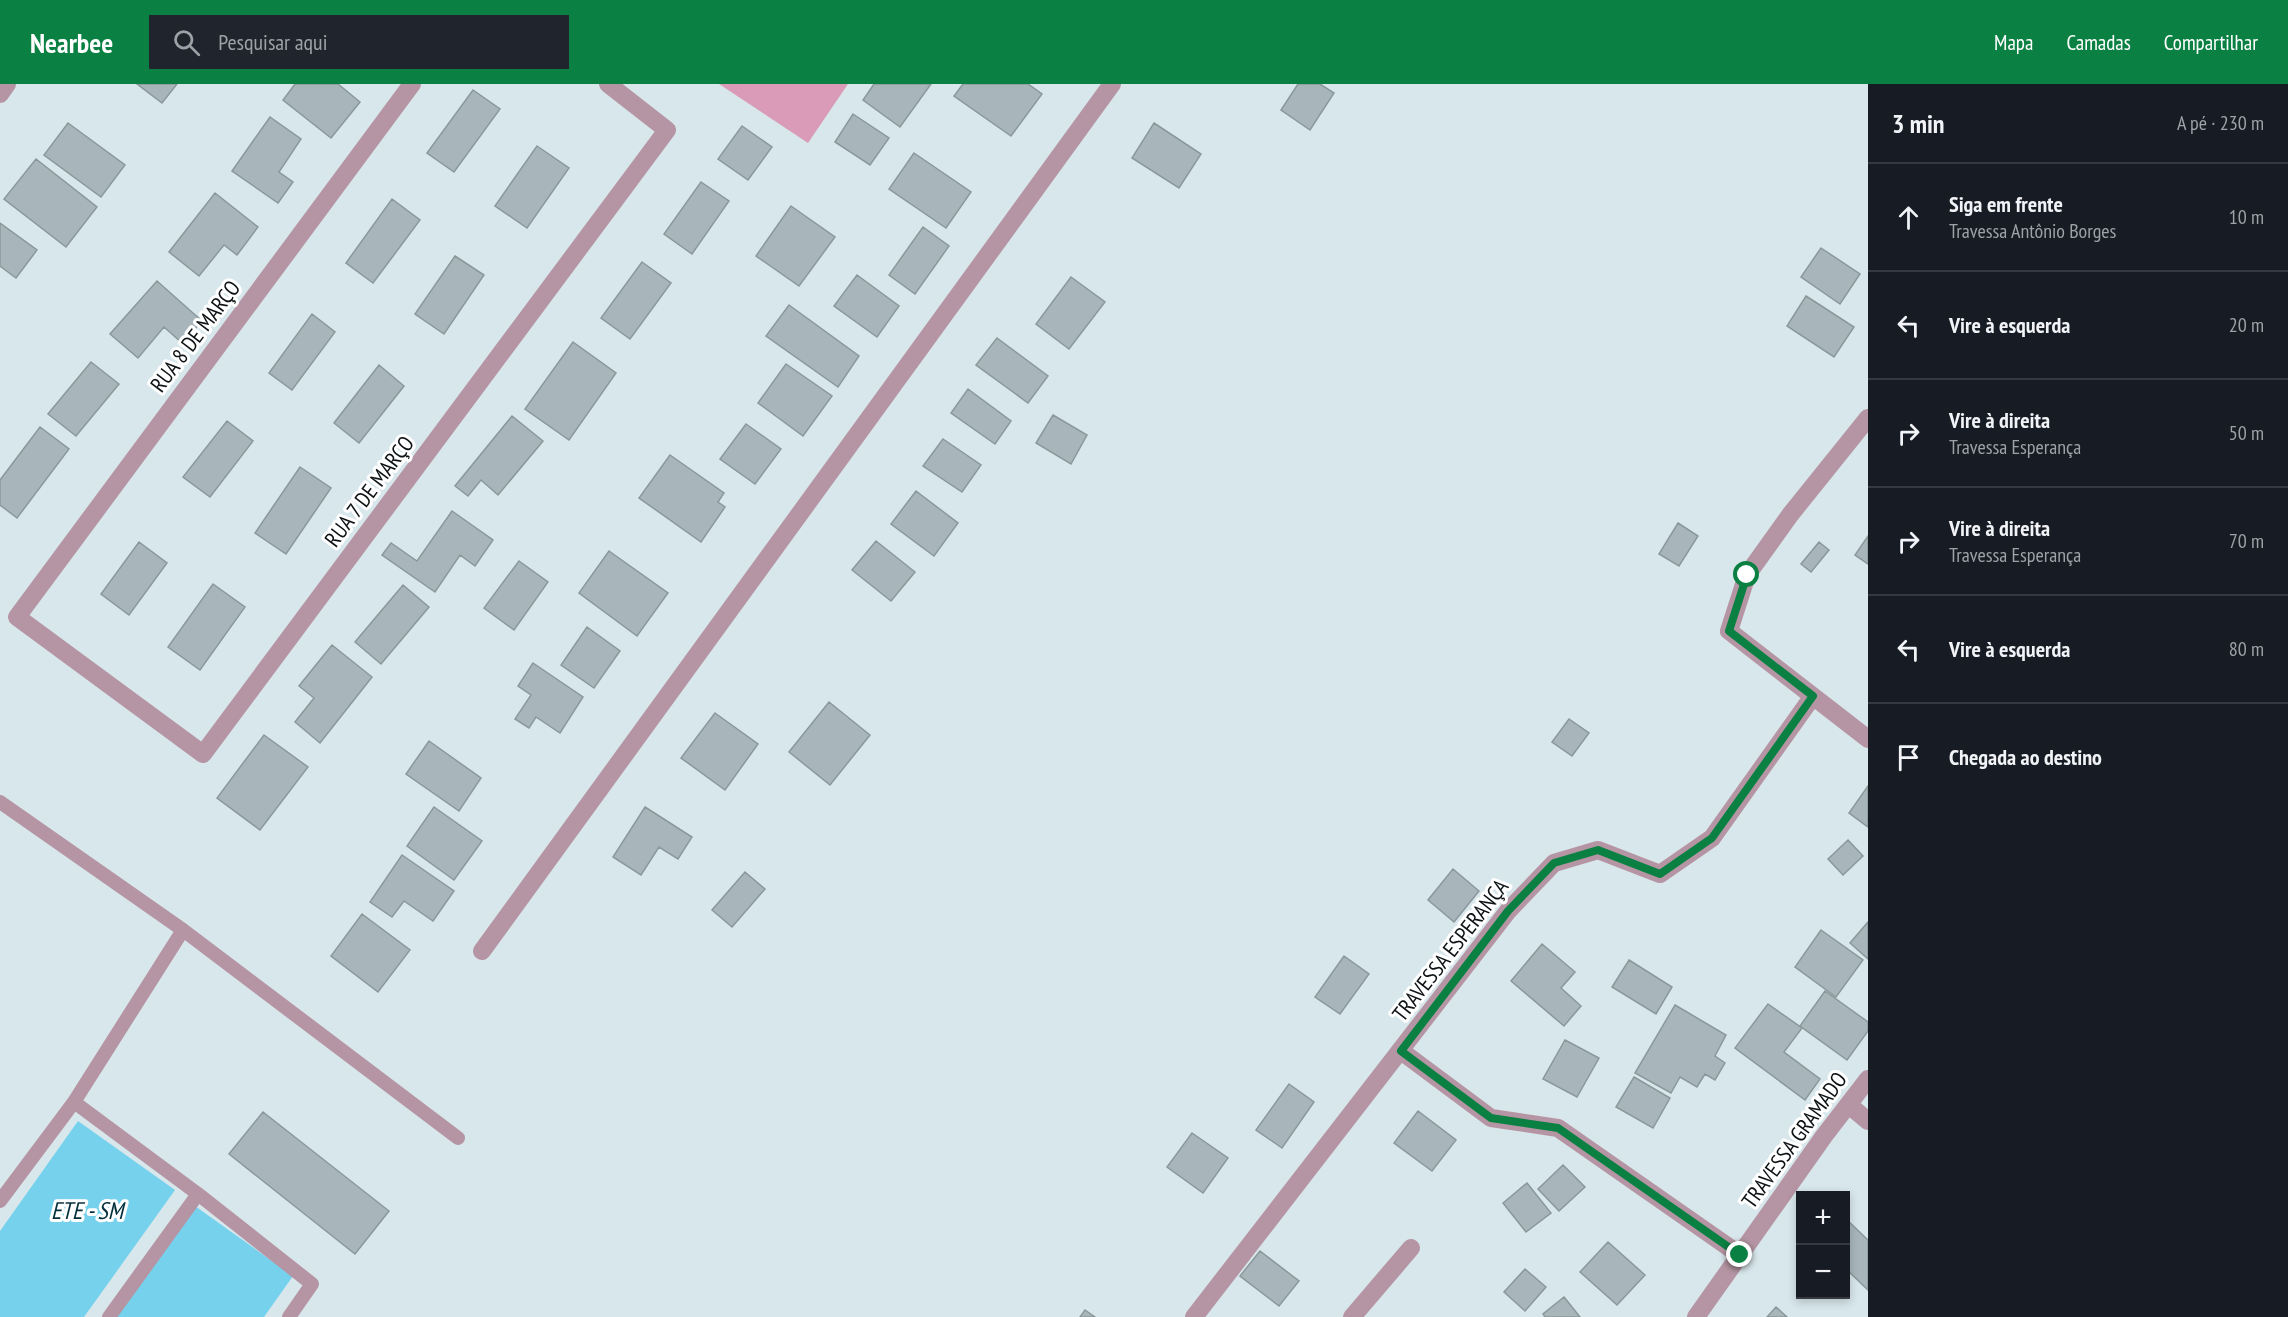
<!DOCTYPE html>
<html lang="pt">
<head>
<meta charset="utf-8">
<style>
  :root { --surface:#171b24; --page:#20242c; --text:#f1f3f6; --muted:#9ea1a6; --line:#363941; --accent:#0b8043 }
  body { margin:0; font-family:"PT Sans Narrow",sans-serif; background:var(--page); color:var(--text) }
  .controls { position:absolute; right:18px; bottom:18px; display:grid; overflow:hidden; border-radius:0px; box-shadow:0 3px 9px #0003 }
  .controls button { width:54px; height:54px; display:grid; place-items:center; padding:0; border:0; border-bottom:2px solid var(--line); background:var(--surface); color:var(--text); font:30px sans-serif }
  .stop { position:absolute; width:18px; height:18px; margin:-14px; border:4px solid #0b8043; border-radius:50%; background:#fff }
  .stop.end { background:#0b8043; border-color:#fff; box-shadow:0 2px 6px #0008 }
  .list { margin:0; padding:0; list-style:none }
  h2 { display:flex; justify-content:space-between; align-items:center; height:78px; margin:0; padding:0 24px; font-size:26px }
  h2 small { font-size:20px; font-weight:400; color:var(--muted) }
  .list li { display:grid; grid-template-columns:39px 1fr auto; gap:18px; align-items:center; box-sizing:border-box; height:108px; padding:0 24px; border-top:2px solid var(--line) }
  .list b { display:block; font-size:22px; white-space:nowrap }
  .list p { margin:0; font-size:20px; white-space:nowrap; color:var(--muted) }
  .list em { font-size:20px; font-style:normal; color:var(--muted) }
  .icon { flex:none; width:33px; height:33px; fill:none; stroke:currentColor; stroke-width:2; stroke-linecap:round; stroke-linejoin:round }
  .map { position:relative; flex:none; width:1868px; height:1233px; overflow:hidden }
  header { display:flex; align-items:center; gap:36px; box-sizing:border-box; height:84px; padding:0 30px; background:var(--accent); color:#fff }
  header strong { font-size:28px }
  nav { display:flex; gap:33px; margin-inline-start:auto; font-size:21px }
  .search { width:420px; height:54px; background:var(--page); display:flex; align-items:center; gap:15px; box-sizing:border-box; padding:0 21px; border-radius:0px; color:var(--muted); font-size:22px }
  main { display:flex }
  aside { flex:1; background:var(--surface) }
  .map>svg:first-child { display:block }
  .green { fill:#d99bb7 }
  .water { fill:#76d1ed }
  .building { fill:#a8b6bb; stroke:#8a989c; stroke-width:1.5 }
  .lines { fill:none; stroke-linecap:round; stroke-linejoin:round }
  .lane { stroke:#b595a3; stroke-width:14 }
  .street { stroke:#b595a3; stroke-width:18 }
  .route { stroke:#0b8043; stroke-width:8 }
  .labels { text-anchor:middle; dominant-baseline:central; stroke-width:6; stroke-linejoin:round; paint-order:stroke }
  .street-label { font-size:22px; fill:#0d1214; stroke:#fff }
  .water-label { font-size:24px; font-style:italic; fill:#022f3b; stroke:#fff }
</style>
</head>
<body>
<header>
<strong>Nearbee</strong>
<div class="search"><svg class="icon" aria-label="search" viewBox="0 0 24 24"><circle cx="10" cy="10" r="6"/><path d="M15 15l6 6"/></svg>Pesquisar aqui</div>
<nav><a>Mapa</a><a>Camadas</a><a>Compartilhar</a></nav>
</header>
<main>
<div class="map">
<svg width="1868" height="1233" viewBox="0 0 1868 1233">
  <rect width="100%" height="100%" fill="#d8e7ec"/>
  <!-- green -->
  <path class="green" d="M 719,0 L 848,0 L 808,59 Z"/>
  <!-- water -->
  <path class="water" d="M 78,1037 L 175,1106 L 84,1233 L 0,1233 L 0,1147 Z
    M 195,1122 L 293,1192 L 264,1233 L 116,1233 Z"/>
  <!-- building -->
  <path class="building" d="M 137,0 L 177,0 L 162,19 Z
    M 295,0 L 338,0 L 360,18 L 331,54 L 283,16 Z
    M 874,0 L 931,0 L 900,43 L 863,16 Z
    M 963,0 L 1028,0 L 1042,10 L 1011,52 L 954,12 Z
    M 1298,0 L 1320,0 L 1334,9 L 1310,46 L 1281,26 Z
    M 473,6 L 500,25 L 454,88 L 427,69 Z
    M 853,30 L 889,54 L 870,81 L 835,58 Z
    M 270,33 L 301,55 L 279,88 L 293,98 L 278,119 L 232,87 Z
    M 68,39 L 125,81 L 101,113 L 44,71 Z
    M 1154,39 L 1201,70 L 1179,104 L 1132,74 Z
    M 742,42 L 772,63 L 748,96 L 718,75 Z
    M 537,62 L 569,84 L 527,144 L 495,122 Z
    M 914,69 L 971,108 L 946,144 L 889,105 Z
    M 36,75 L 97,123 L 66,163 L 4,115 Z
    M 701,98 L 729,117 L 692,170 L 664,150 Z
    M 215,109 L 258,143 L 237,171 L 224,161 L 199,192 L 169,168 Z
    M 392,115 L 420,136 L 373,199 L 346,179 Z
    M 791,122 L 835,153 L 799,202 L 756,172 Z
    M 0,139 L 37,166 L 16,194 L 0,182 Z
    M 923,143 L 949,162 L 915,210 L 889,191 Z
    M 1821,164 L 1860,190 L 1840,220 L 1801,193 Z
    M 455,172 L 484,191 L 444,250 L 415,230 Z
    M 642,178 L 671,199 L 630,255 L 601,234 Z
    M 857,191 L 899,222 L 877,253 L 834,222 Z
    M 1071,193 L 1105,218 L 1069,265 L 1036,240 Z
    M 157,197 L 202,237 L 182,259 L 164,243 L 138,274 L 110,250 Z
    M 1806,212 L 1854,243 L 1834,273 L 1787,242 Z
    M 789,221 L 859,272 L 838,303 L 766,252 Z
    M 312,230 L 335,248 L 292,306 L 269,289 Z
    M 997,254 L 1048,292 L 1028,319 L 976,281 Z
    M 573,258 L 616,289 L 569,356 L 525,325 Z
    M 91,278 L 119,300 L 76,352 L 48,330 Z
    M 786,280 L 832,312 L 803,352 L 758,319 Z
    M 379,281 L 404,302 L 359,359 L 334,339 Z
    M 968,305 L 1011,337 L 995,360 L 951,329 Z
    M 1053,331 L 1087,351 L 1071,380 L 1036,359 Z
    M 512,332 L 543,357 L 498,411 L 481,396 L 468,412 L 455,402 Z
    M 227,337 L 253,357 L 210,413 L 183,393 Z
    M 746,340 L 781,365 L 755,400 L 720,375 Z
    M 40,343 L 69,365 L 17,434 L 0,421 L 0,396 Z
    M 943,355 L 981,381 L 962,408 L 923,382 Z
    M 670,371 L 724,409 L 718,418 L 725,423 L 701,458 L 639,414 Z
    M 300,383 L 331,404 L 286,470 L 255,449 Z
    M 916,407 L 958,439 L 934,472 L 891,440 Z
    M 452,427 L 493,456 L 475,482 L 460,471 L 435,508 L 382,471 L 391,459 L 417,477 Z
    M 1678,439 L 1698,452 L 1679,482 L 1659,470 Z
    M 1868,452 L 1868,480 L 1855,471 Z
    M 876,457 L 915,488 L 891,517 L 852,486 Z
    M 139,458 L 167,479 L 129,531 L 101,510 Z
    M 1819,458 L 1829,466 L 1811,488 L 1801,480 Z
    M 609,467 L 668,509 L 637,552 L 579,509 Z
    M 519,477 L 548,498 L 514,546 L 484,524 Z
    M 213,500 L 245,523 L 200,586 L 168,563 Z
    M 403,501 L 429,523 L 381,580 L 355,558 Z
    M 587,543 L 620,567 L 594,604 L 561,581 Z
    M 332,561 L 372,593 L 320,659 L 295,638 L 314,614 L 299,602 Z
    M 533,579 L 583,613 L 560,649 L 536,633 L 529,644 L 515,635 L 531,611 L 518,602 Z
    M 829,618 L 870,651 L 830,701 L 789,668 Z
    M 715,629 L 758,660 L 725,706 L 681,674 Z
    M 1569,635 L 1589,649 L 1572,672 L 1552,658 Z
    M 264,651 L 308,683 L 260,746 L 217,714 Z
    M 429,657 L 481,694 L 459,727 L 406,690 Z
    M 1868,702 L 1868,743 L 1849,729 Z
    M 434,723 L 482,757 L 454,796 L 407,762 Z
    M 645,723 L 692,753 L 678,775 L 659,763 L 641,791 L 613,773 Z
    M 1848,756 L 1863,772 L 1843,791 L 1828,775 Z
    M 402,771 L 454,807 L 433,837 L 404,817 L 392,833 L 370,818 Z
    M 1453,785 L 1479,807 L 1454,838 L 1428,816 Z
    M 745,788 L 765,805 L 732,843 L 712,826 Z
    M 362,830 L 410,866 L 378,908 L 331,872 Z
    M 1868,838 L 1868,875 L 1850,859 Z
    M 1821,846 L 1863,876 L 1836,913 L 1795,883 Z
    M 1542,860 L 1575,888 L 1561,904 L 1581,922 L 1564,942 L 1511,897 Z
    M 1344,872 L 1369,890 L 1340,930 L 1315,913 Z
    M 1629,876 L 1672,903 L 1656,930 L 1612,903 Z
    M 1825,907 L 1868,938 L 1868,947 L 1847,976 L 1800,942 Z
    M 1768,920 L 1802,944 L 1784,968 L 1820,995 L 1805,1016 L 1735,964 Z
    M 1675,921 L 1726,951 L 1715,972 L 1725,979 L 1715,996 L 1705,990 L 1697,1003 L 1680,993 L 1671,1009 L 1635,989 Z
    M 1565,956 L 1599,974 L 1577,1013 L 1543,995 Z
    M 1634,993 L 1670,1014 L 1653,1044 L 1616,1023 Z
    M 1289,1000 L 1314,1018 L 1282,1064 L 1256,1046 Z
    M 1418,1027 L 1456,1056 L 1432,1087 L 1394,1059 Z
    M 263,1028 L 389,1127 L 355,1170 L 229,1070 Z
    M 1192,1049 L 1228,1074 L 1203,1109 L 1167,1083 Z
    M 1563,1081 L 1585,1103 L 1559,1127 L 1538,1105 Z
    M 1527,1099 L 1551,1129 L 1526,1148 L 1503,1119 Z
    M 1846,1135 L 1868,1156 L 1868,1206 L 1846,1185 Z
    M 1608,1158 L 1645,1191 L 1617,1221 L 1580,1188 Z
    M 1260,1167 L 1299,1197 L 1279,1222 L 1240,1192 Z
    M 1525,1185 L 1546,1203 L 1525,1227 L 1504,1208 Z
    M 1564,1213 L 1580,1233 L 1545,1233 L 1543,1230 Z
    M 1776,1223 L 1787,1233 L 1767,1233 Z
    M 1085,1226 L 1095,1233 L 1080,1233 Z"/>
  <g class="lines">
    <!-- lane -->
    <path class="lane" d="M 0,718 L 183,846 L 458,1054
      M 74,1018 L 198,1110 L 312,1200 L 289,1233
      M 0,1117 L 74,1018 L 183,846
      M 109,1233 L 198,1110"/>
    <!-- street -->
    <path class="street" d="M 412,0 L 17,533 L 203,670 L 667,46 L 608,0
      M 0,10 L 7,0
      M 1868,334 L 1790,431 L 1747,491 L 1729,547 L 1868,655
      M 482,867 L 1112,0
      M 1401,967 L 1491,1034 L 1558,1044 L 1740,1171
      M 1849,1021 L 1868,1037
      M 1194,1233 L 1508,827 L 1554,779 L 1598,766 L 1660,790 L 1712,754 L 1813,612
      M 1352,1233 L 1411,1164
      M 1696,1233 L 1824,1052 L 1868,995"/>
  </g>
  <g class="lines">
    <!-- route -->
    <path class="route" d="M 1740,1171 L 1558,1044 L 1491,1034 L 1401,967 L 1508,827 L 1554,779 L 1598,766 L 1660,790 L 1712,754 L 1813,612 L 1729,547 L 1747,491"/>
  </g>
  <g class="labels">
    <!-- street labels -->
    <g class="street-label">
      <text transform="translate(195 252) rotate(-53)">RUA 8 DE MARÇO</text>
      <text transform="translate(369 407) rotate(-53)">RUA 7 DE MARÇO</text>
      <text transform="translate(1450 866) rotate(-52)">TRAVESSA ESPERANÇA</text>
      <text transform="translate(1794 1056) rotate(-54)">TRAVESSA GRAMADO</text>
    </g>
    <!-- water labels -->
    <g class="water-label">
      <text x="87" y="1126">ETE - SM</text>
    </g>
  </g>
</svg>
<div class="controls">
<button>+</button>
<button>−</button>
</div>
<div class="stop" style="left:1747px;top:491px"></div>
<div class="stop end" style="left:1740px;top:1171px"></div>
</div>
<aside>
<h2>3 min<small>A pé · 230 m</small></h2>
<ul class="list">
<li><svg class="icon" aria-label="ahead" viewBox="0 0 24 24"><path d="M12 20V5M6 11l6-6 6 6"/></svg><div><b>Siga em frente</b><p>Travessa Antônio Borges</p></div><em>10 m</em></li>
<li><svg class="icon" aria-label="left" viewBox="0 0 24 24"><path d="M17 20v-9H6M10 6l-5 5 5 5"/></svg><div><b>Vire à esquerda</b></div><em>20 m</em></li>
<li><svg class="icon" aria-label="right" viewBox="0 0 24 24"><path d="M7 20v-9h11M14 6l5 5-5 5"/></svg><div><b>Vire à direita</b><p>Travessa Esperança</p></div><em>50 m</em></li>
<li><svg class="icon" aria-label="right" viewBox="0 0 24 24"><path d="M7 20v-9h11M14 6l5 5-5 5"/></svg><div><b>Vire à direita</b><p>Travessa Esperança</p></div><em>70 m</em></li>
<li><svg class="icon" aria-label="left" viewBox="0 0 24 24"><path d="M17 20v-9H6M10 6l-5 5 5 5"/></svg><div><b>Vire à esquerda</b></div><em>80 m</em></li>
<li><svg class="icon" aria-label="arrive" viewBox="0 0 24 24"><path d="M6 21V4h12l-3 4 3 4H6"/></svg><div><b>Chegada ao destino</b></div></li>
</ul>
</aside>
</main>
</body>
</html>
